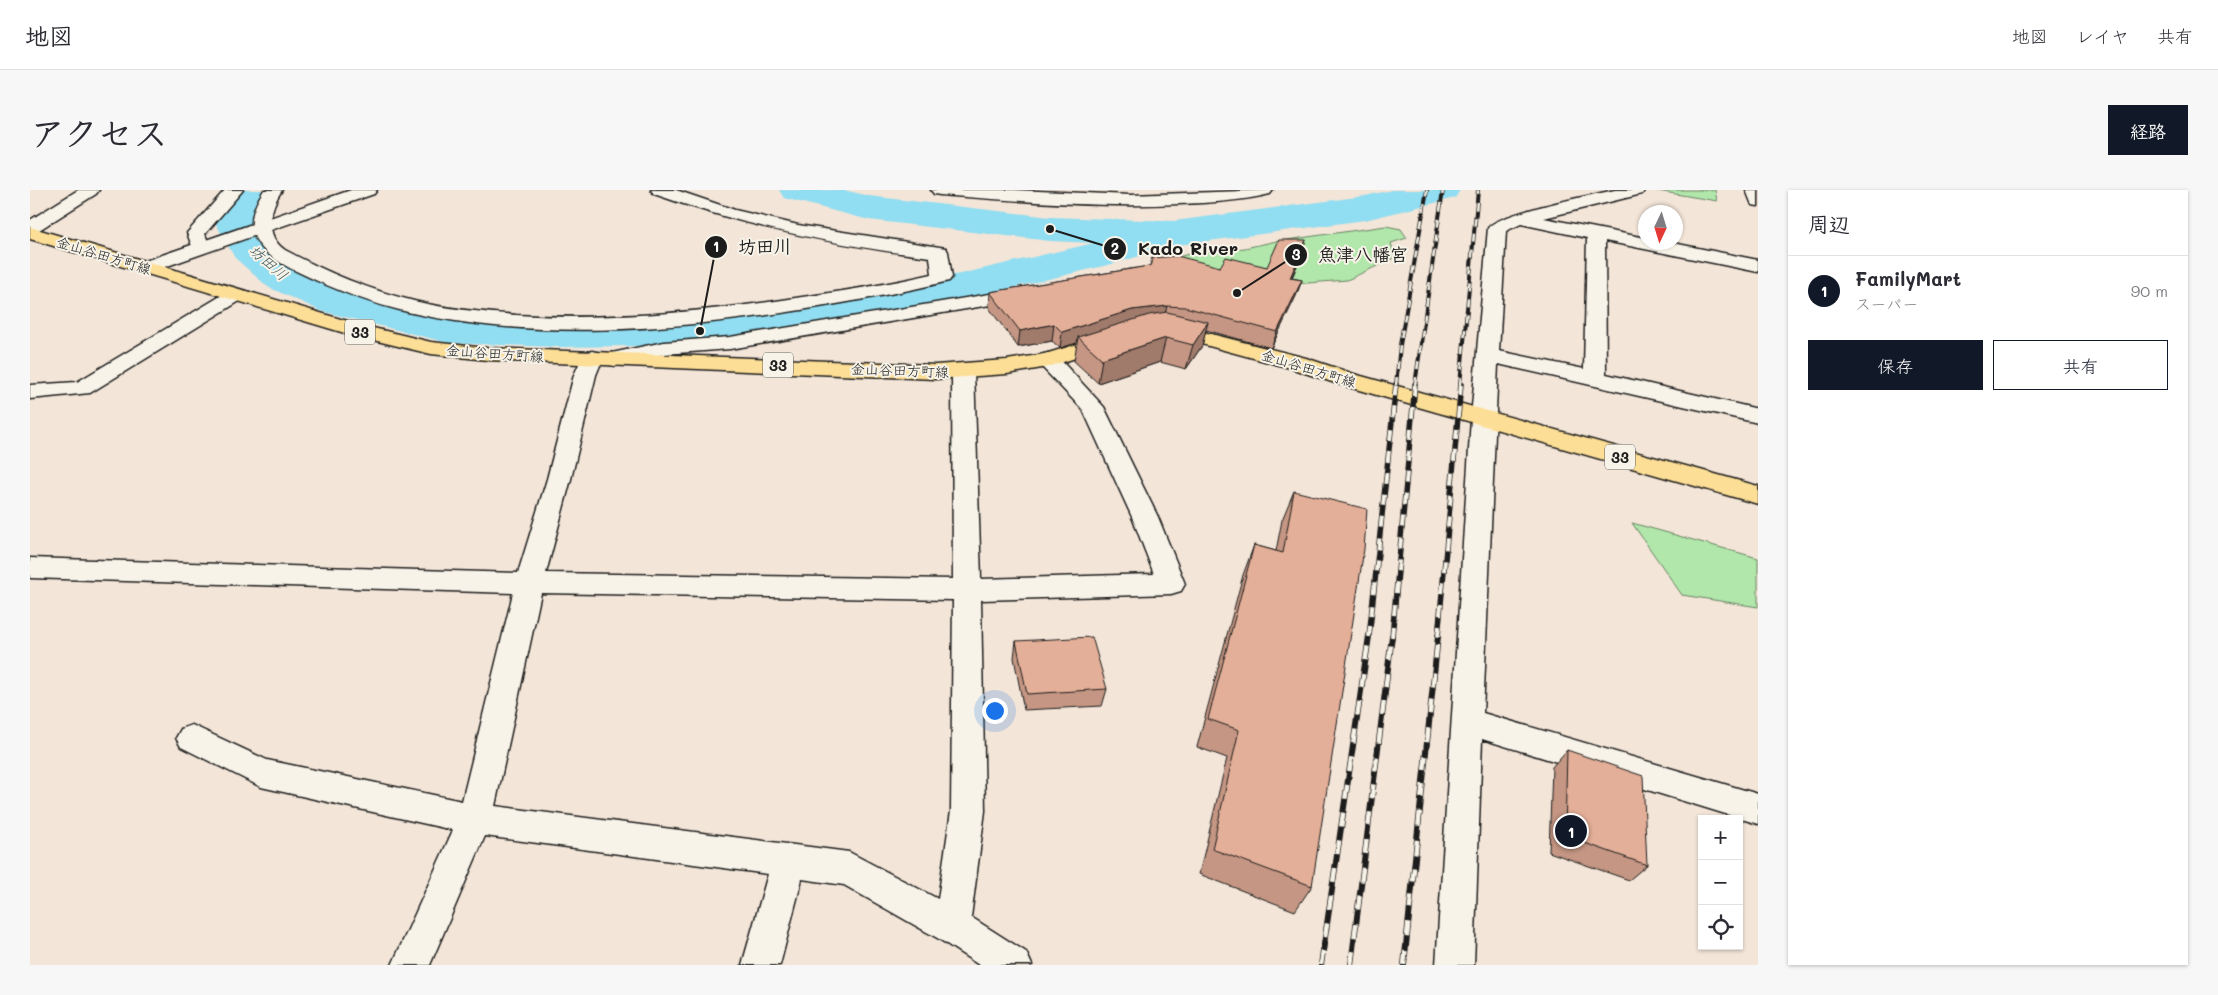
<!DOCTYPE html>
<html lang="ja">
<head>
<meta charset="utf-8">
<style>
  :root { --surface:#fff; --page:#f7f7f7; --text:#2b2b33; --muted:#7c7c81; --line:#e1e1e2; --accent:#111827 }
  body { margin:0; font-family:Mali,"Klee One",sans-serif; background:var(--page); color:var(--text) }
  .controls { position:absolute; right:15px; bottom:15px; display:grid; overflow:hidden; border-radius:0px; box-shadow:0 1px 4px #0004 }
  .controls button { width:45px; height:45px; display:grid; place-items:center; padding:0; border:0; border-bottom:1px solid var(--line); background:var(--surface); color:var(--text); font:25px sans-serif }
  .compass { position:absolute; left:1608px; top:15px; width:45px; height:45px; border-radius:50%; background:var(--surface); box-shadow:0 1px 4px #0004; rotate:184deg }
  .you { position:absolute; left:964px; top:520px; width:18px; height:18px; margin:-12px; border:4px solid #fff; border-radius:50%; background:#1a73e8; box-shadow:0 0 0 8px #1a73e833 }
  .badge { display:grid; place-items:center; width:32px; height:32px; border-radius:50%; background:var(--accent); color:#fff; font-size:16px; font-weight:700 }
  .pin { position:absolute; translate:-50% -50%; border:2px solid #fff; box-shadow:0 1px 5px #0006 }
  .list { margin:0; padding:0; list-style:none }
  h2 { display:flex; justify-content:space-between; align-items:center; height:65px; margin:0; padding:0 20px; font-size:21px }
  h2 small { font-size:16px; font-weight:400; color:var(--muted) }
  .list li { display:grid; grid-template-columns:32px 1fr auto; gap:15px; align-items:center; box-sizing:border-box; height:70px; padding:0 20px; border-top:1px solid var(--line) }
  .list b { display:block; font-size:19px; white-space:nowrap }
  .list p { margin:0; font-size:16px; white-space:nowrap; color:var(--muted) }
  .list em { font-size:16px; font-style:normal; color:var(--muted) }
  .actions { display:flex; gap:10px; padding:15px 20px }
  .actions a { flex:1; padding:11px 0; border:1px solid var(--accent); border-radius:0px; text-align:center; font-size:18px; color:var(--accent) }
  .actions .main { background:var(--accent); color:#fff }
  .icon { flex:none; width:28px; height:28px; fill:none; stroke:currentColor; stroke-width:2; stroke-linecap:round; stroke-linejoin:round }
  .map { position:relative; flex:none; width:1728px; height:775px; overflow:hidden; border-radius:0px }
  header { display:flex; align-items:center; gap:30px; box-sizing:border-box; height:70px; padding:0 25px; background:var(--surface); border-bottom:1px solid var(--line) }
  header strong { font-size:24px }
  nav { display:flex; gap:28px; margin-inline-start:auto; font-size:18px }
  .intro { display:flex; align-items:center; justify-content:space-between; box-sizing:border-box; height:120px; padding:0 30px }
  h1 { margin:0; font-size:35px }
  .button { padding:12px 22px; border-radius:0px; background:var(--accent); color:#fff; font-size:18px; font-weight:700 }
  main { display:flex; gap:30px; padding:0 30px }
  aside { flex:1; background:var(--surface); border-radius:0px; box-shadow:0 1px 4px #0004 }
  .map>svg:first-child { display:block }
  .green { fill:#b1e7aa; stroke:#668263 }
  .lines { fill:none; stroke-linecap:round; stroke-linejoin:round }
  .river { fill:#91ddf1; fill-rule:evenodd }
  .street-casing { stroke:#1c1c1c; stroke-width:3 }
  .secondary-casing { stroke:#1c1c1c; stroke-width:3 }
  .primary-casing { stroke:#1c1c1c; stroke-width:3 }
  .street { fill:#f7f3e8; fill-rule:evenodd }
  .secondary { fill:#f7f3e8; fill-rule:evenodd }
  .primary { fill:#fcde96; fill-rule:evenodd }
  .rail-far2-casing { stroke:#1c1c1c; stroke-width:4 }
  .rail-far1-casing { stroke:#1c1c1c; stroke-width:5.5 }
  .rail-casing { stroke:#1c1c1c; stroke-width:6 }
  .rail-far2 { stroke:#f7f3e8; stroke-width:2.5; stroke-dasharray:8; stroke-linecap:butt }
  .rail-far1 { stroke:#f7f3e8; stroke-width:4; stroke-dasharray:11; stroke-linecap:butt }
  .rail { stroke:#f7f3e8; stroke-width:4.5; stroke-dasharray:14; stroke-linecap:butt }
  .wall { fill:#c49683; stroke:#1c1c1c }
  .shaded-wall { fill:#a07a6a; stroke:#1c1c1c }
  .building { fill:#e4af98; stroke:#1c1c1c }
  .labels { text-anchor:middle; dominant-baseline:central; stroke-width:4; stroke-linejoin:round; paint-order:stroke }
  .far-street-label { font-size:14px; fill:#1c1c1c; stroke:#f7f3e8 }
  .far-water-label { font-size:15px; font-style:italic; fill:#3f565c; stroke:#f7f3e8 }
  .shield { fill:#f7f3e8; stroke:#5e5c59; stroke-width:1 }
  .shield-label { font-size:15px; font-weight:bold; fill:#1c1c1c }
  .leader { fill:none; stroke:#1c1c1c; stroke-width:2 }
  .callout-dot { fill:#1c1c1c; stroke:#f7f3e8; stroke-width:2 }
  .mark-label { font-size:15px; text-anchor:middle; font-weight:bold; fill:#fff }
  .callout-label { font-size:18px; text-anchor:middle; font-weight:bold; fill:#1c1c1c; stroke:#f7f3e8; stroke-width:4; stroke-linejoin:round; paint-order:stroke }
</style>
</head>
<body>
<header>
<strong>地図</strong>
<nav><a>地図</a><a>レイヤ</a><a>共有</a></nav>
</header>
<div class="intro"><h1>アクセス</h1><a class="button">経路</a></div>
<main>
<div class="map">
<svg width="1728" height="775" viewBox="0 0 1728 775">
  <rect width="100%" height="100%" fill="#f3e5d8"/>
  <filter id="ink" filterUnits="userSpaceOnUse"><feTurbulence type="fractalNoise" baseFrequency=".02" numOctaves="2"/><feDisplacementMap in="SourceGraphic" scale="10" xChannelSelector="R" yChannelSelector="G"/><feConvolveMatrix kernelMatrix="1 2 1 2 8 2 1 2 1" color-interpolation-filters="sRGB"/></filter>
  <g filter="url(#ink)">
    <!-- green -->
    <path class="green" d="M 1622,0 L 1685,0 L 1687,11 Z
      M 1356,36 L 1371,39 L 1377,48 L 1361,53 L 1363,60 L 1362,69 L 1317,90 L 1265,94 L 1141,80 L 1120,74 L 1163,63 L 1215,58 L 1242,52 Z
      M 1602,333 L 1728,368 L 1728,417 L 1652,405 Z"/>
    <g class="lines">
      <!-- river -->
      <path class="river" d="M 206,0 L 246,0 L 231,20 L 226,34 L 237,52 L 268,79 L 323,101 L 419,125 L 530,129 L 670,127 L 930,84 L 1064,53 L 1020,51 L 839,30 L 754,8 L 749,0 L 814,0 L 839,6 L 1020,27 L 1144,31 L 1335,6 L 1362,0 L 1430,0 L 1425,8 L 1335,30 L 1148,55 L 1082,74 L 930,110 L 670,155 L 530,157 L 419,153 L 291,121 L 238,97 L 205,68 L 186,34 L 192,18 Z"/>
      <!-- street casing -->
      <g class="street-casing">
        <path id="street" d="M 48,0 L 69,0 L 66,4 L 6,42 L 0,43 L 0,30 Z
          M 195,0 L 213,0 L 175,44 L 180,57 L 178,61 L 171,63 L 164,61 L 157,43 Z
          M 234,0 L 252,0 C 240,18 233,45 255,60 C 296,82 339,100 384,111 C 417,119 452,122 486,125 C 581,131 677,122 772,107 C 815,101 859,94 902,84 L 900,67 C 805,55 714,36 624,4 L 621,0 L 646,0 L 705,20 L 768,35 L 916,58 L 918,62 L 922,87 L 919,91 C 870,103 820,112 771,120 C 643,140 509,151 382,123 C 341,114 303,99 266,81 C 228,63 207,41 234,0 Z
          M 901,0 L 985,0 L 1100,5 L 1243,0 L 1240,4 C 1211,11 1180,13 1149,14 C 1070,18 990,11 910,5 L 904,4 Z
          M 1585,0 L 1615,0 L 1612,4 L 1514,28 L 1616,48 L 1616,52 L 1638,52 L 1728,70 L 1728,82 L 1575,51 L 1576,184 L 1728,219 L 1728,233 L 1468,174 L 1453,523 L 1728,604 L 1728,634 L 1452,549 L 1444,775 L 1406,775 L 1441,228 L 1458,38 C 1468,23 1563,5 1585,0 ZM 1491,34 L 1557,48 L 1554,179 L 1469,161 L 1476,41 Z
          M 995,98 L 1002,100 L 1005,104 L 1002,108 L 700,159 L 634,164 L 585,176 L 577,174 L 574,169 L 577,164 L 634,152 L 700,147 Z
          M 206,99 L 213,101 L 216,105 L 213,109 L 60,203 L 0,209 L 0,195 L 47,192 L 199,101 Z
          M 562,161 L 570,163 L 573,168 L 566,185 L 541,289 L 516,383 L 923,389 L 922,181 L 925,176 L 933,174 L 941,176 L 944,181 L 951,389 L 1124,384 L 1102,327 L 1053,220 L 1010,175 L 1007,170 L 1010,165 L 1018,163 L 1026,165 L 1074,217 L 1128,327 L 1155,394 L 1151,401 L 1141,404 L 951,410 L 955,621 L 941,727 L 996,762 L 1002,775 L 949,775 L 909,749 L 814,695 L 772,689 L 750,775 L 712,775 L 738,684 L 455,646 L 400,775 L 362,775 L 423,640 L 231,597 L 151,557 L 146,548 L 151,539 L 162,535 L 237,570 L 432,611 L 483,403 L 0,388 L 0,368 L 488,383 L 517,289 L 544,185 L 554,163 ZM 511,403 L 923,410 L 921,621 L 908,709 L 819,662 L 465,616 Z"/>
      </g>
      <!-- secondary casing -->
      <g class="secondary-casing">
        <path id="secondary" d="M 321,0 L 347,0 L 344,4 L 123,81 L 116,83 L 109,81 L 106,77 L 109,73 Z
          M 1716,0 L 1728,0 L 1728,16 L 1722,15 Z"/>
      </g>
      <!-- primary casing -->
      <g class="primary-casing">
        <path id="primary" d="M 0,37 L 331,135 L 401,152 L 457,158 L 905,175 L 977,170 L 1015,164 L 1081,144 L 1088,146 L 1092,150 L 1088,154 L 1018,177 L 977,184 L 905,189 L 457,170 L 401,164 L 318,144 L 0,49 Z
          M 1138,133 L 1276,168 L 1324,184 L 1728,296 L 1728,314 L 1308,194 L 1260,178 L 1131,143 L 1128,139 L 1131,135 Z"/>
      </g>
      <!-- street -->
      <use href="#street" class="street"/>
      <!-- secondary -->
      <use href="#secondary" class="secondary"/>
      <!-- primary -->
      <use href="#primary" class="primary"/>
      <!-- rail-far2 casing -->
      <g class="rail-far2-casing">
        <path id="rail-far2" d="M 1366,195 L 1370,155 L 1397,0
          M 1385,195 L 1413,0
          M 1430,195 L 1448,0"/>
      </g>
      <!-- rail-far1 casing -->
      <g class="rail-far1-casing">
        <path id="rail-far1" d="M 1339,447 L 1366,194
          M 1362,447 L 1385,194
          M 1408,447 L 1431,194"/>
      </g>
      <!-- rail casing -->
      <g class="rail-casing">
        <path id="rail" d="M 1291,775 L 1339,446
          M 1321,775 L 1362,446
          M 1374,775 L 1408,446"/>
      </g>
      <!-- rail-far2 -->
      <use href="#rail-far2" class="rail-far2"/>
      <!-- rail-far1 -->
      <use href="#rail-far1" class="rail-far1"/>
      <!-- rail -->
      <use href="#rail" class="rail"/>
    </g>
    <!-- wall -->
    <path class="wall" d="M 1271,66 L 1262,88 L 1272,90 L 1266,106 L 1241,158 L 1176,140 L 1172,156 L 1156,179 L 1130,172 L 1068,193 L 1044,171 L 1047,153 L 1030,158 L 1022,151 L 988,157 L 959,118 L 960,102 L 1119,76 L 1120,75 L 1122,68 L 1190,77 L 1237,77 Z
      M 1264,301 L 1282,696 L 1265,721 L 1169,684 L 1197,568 L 1167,557 L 1213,385 L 1224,355 L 1246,361 L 1252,330 Z
      M 986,451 L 1077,499 L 1072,516 L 994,520 L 984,468 Z
      M 1537,560 L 1617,675 L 1599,690 L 1519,662 L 1522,577 Z"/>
    <!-- shaded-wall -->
    <path class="shaded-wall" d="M 1276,50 L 1271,66 L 1255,103 L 1260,88 Z
      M 1272,90 L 1266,106 L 1241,158 L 1247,142 Z
      M 1137,116 L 1133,132 L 1048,147 L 1047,153 L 1030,158 L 1032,142 L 1102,120 Z
      M 1178,132 L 1172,156 L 1156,179 L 1163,155 Z
      M 1024,134 L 1022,151 L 988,157 L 990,141 Z
      M 1136,148 L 1130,172 L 1068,193 L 1072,169 Z"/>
    <!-- building -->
    <path class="building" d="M 1249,50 L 1276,50 L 1260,88 L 1272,90 L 1247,142 L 1155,117 L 1137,116 L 1102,120 L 1032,142 L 1024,134 L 990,141 L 960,102 L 1119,76 L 1122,74 L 1122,68 L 1147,66 L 1190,77 L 1196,67 L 1237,77 Z
      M 1137,122 L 1178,132 L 1163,155 L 1136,148 L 1072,169 L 1048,147 L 1119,125 Z
      M 1264,301 L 1337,319 L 1334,359 L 1282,696 L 1182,659 L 1209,540 L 1178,529 L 1224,355 L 1253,363 Z
      M 1062,447 L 1077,499 L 997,504 L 986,451 Z
      M 1537,560 L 1613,586 L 1617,675 L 1535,646 Z"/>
  </g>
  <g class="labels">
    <!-- far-street labels -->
    <g class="far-street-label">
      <text transform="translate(74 65) rotate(17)">金山谷田方町線</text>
      <text transform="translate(465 163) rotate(4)">金山谷田方町線</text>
      <text transform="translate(1279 178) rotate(17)">金山谷田方町線</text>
      <text transform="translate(870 180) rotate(2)">金山谷田方町線</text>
    </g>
    <!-- far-water labels -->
    <g class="far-water-label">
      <text transform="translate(239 72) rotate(41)">坊田川</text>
    </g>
    <!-- shield labels -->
    <g class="shield">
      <rect x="315" y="129.5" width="30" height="25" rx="4"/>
      <rect x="733" y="162.5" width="30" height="25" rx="4"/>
      <rect x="1575" y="254.5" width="30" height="25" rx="4"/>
    </g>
    <g class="shield-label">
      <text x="330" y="142">33</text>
      <text x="748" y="175">33</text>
      <text x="1590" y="267">33</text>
    </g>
  </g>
  <!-- callouts -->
  <path class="leader" d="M670 141L686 57M1020 39L1085 59M1207 103L1266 65"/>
  <g class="callout-dot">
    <circle cx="670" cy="141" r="5"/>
    <circle cx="1020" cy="39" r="5"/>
    <circle cx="1207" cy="103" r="5"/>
    <circle cx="686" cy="57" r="12"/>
    <circle cx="1085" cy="59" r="12"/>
    <circle cx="1266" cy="65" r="12"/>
  </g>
  <g class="mark-label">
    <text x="686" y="62">1</text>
    <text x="1085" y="64">2</text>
    <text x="1266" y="70">3</text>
  </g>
  <g class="callout-label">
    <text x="735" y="63">坊田川</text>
    <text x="1158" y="65">Kado River</text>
    <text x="1333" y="71">魚津八幡宮</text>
  </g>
</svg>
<div class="controls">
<button>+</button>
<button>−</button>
<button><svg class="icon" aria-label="locate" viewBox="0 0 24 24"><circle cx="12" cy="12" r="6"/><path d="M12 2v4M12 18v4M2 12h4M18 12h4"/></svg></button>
</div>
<svg class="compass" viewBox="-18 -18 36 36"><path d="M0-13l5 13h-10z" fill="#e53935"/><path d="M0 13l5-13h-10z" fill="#7c7c81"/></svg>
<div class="you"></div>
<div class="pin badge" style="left:1541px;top:641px">1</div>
</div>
<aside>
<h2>周辺<small></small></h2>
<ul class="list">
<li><span class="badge">1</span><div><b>FamilyMart</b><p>スーパー</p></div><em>90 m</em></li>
</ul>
<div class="actions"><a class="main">保存</a><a>共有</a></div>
</aside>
</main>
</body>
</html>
